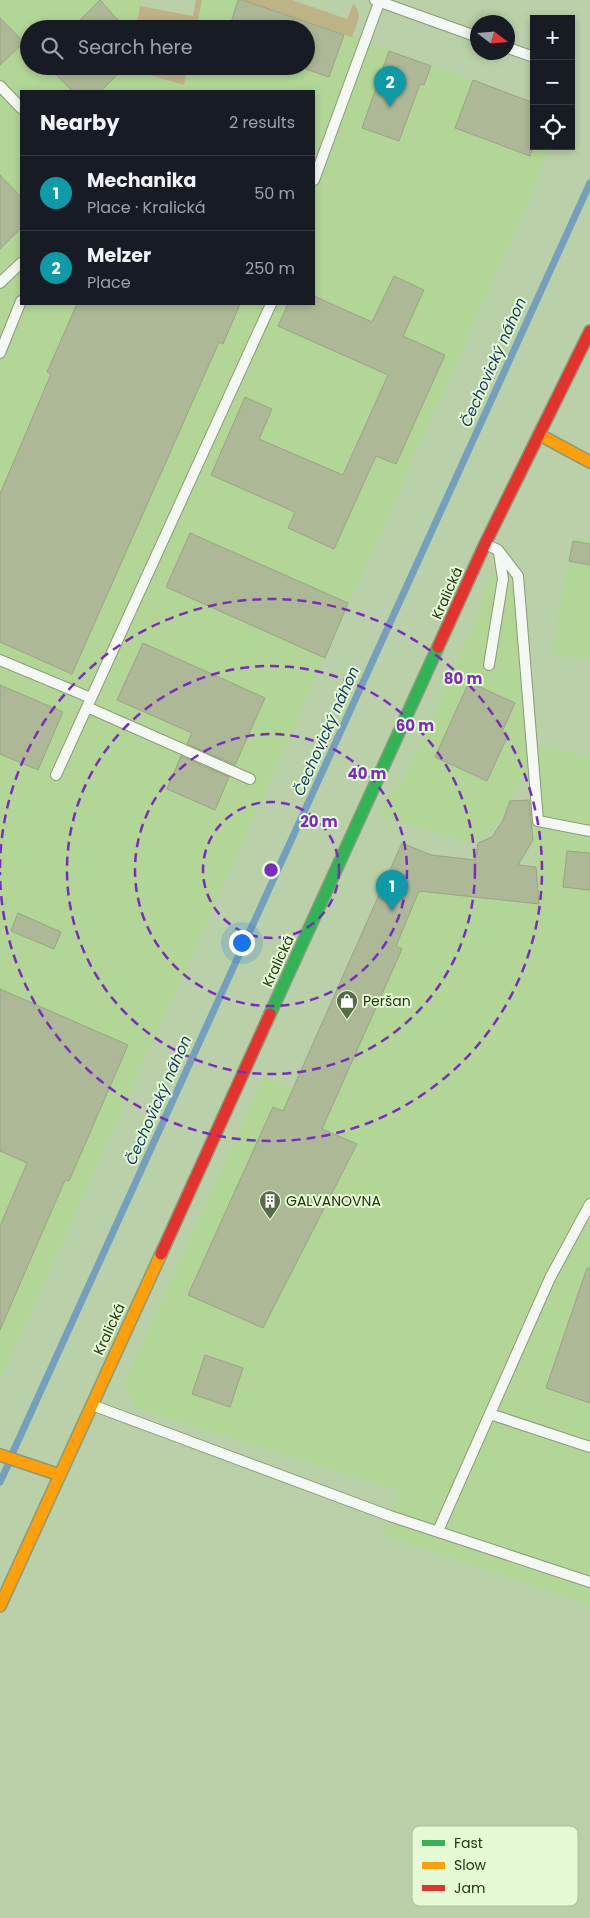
<!DOCTYPE html>
<html lang="en">
<head>
<meta charset="utf-8">
<style>
  :root { --surface:#171b24; --page:#242831; --text:#f1f3f6; --muted:#9ea1a6; --line:#363941; --accent:#db2777 }
  body { margin:0; font-family:Poppins,sans-serif; background:var(--page); color:var(--text) }
  .controls { position:absolute; right:15px; top:15px; display:grid; overflow:hidden; border-radius:0px; box-shadow:0 2px 8px #0003 }
  .controls button { width:45px; height:45px; display:grid; place-items:center; padding:0; border:0; border-bottom:1px solid var(--line); background:var(--surface); color:var(--text); font:25px sans-serif }
  .compass { position:absolute; left:470px; top:15px; width:45px; height:45px; border-radius:50%; background:var(--surface); box-shadow:0 2px 8px #0003; rotate:106deg }
  .you { position:absolute; left:241px; top:942px; width:18px; height:18px; margin:-12px; border:4px solid #fff; border-radius:50%; background:#1a73e8; box-shadow:0 0 0 8px #1a73e833 }
  .badge { display:grid; place-items:center; width:32px; height:32px; border-radius:50%; background:var(--accent); color:#fff; font-size:16px; font-weight:700 }
  .pin { position:absolute; translate:-50% -41px; filter:drop-shadow(0 1px 2px #0008) }
  .pin::after { content:''; position:absolute; top:26px; width:18px; height:15px; background:inherit; clip-path:polygon(0 0,100% 0,50% 100%) }
  .list { margin:0; padding:0; list-style:none }
  h2 { display:flex; justify-content:space-between; align-items:center; height:65px; margin:0; padding:0 20px; font-size:21px }
  h2 small { font-size:16px; font-weight:400; color:var(--muted) }
  .list li { display:grid; grid-template-columns:32px 1fr auto; gap:15px; align-items:center; box-sizing:border-box; height:75px; padding:0 20px; border-top:1px solid var(--line) }
  .list b { display:block; font-size:19px; white-space:nowrap }
  .list p { margin:0; font-size:16px; white-space:nowrap; color:var(--muted) }
  .list em { font-size:16px; font-style:normal; color:var(--muted) }
  .icon { flex:none; width:28px; height:28px; fill:none; stroke:currentColor; stroke-width:2; stroke-linecap:round; stroke-linejoin:round }
  .map { position:relative; flex:none; width:590px; height:1918px; overflow:hidden }
  .search { position:absolute; background:var(--surface); box-shadow:0 2px 8px #0003; left:20px; top:20px; width:295px; height:55px; display:flex; align-items:center; gap:12px; box-sizing:border-box; padding:0 18px; border-radius:28px; color:var(--muted); font-size:19px }
  .panel { position:absolute; background:var(--surface); box-shadow:0 2px 8px #0003; left:20px; top:90px; width:295px; height:215px; border-radius:0px }
  .map>svg:first-child { display:block }
  .built { fill:#b1d696; fill-rule:evenodd }
  .green { fill:#beb386 }
  .lines { fill:none; stroke-linecap:round; stroke-linejoin:round }
  .stream { stroke:#74a0bd; stroke-width:7 }
  .building { fill:#adb896; stroke:#99a482 }
  .lane-casing { stroke:#899b7a; stroke-width:12 }
  .fast-casing { stroke:#899b7a; stroke-width:14 }
  .slow-casing { stroke:#899b7a; stroke-width:14 }
  .jam-casing { stroke:#899b7a; stroke-width:14 }
  .lane { stroke:#f4f8f2; stroke-width:10 }
  .fast { stroke:#30b455; stroke-width:11 }
  .slow { stroke:#ff9f0a; stroke-width:11 }
  .jam { stroke:#e5322d; stroke-width:11 }
  .ring { fill:none; stroke:#7b2cbf; stroke-width:2.5; stroke-dasharray:9 6 }
  .labels { text-anchor:middle; dominant-baseline:central; stroke-width:4; stroke-linejoin:round; paint-order:stroke }
  .street-label { font-size:14px; fill:#243416; stroke:#e5fbd6 }
  .poi-label { font-size:14px; fill:#243416; stroke:#e5fbd6; text-anchor:start }
  .water-label { font-size:15px; font-style:italic; fill:#0f355c; stroke:#e5fbd6 }
  .key { fill:#e5fbd6; stroke:#abbf9c; stroke-width:1 }
  .key-label { font-size:14px; fill:#243416 }
  .centre { fill:#7b2cbf; stroke:#e5fbd6; stroke-width:2.5 }
  .ring-label { font-size:15px; text-anchor:middle; font-weight:bold; fill:#7b2cbf; stroke:#e5fbd6; stroke-width:4; stroke-linejoin:round; paint-order:stroke }
</style>
</head>
<body>
<div class="map">
<svg width="590" height="1918" viewBox="0 0 590 1918">
  <rect width="100%" height="100%" fill="#b9d0a8"/>
  <!-- built -->
  <path class="built" d="M 0,0 L 141,0 L 136,29 L 29,29 L 29,66 L 130,66 L 129,69 L 184,85 L 188,66 L 306,66 L 306,29 L 196,29 L 202,0 L 244,0 L 391,50 L 534,103 L 534,146 L 550,146 L 537,182 L 217,900 L 0,1380 ZM 21,91 L 314,91 L 314,304 L 21,304 Z
    M 573,537 L 590,540 L 590,660 L 551,654 Z
    M 492,574 L 512,583 L 526,743 L 590,757 L 590,1605 L 381,1534 L 400,1491 L 133,1407 L 125,1380 L 264,1077 L 332,1107 L 402,949 L 396,945 L 435,856 L 535,867 L 528,770 L 494,828 L 473,843 L 379,816 L 393,789 L 399,790 L 474,624 Z"/>
  <!-- green -->
  <path class="green" d="M 196,0 L 202,0 L 196,29 L 136,29 L 140,6 L 193,16 Z
    M 244,0 L 292,0 L 347,19 L 353,4 C 364,13 356,25 352,37 Z
    M 130,66 L 188,66 L 184,85 L 129,69 Z"/>
  <g class="lines">
    <!-- stream -->
    <path class="stream" d="M 13,1452 L 590,183
      M 0,1482 L 8,1465"/>
  </g>
  <!-- building -->
  <path class="building" d="M 100,0 L 126,29 L 71,29 Z
    M 238,0 L 243,0 L 344,35 L 329,77 L 306,69 L 306,29 L 229,29 Z
    M 0,18 L 24,42 L 0,65 Z
    M 389,51 L 431,66 L 424,85 L 420,84 L 399,141 L 362,128 Z
    M 48,66 L 126,66 L 101,91 L 72,91 Z
    M 473,80 L 534,103 L 534,145 L 530,156 L 455,128 Z
    M 0,175 L 21,197 L 21,228 L 0,249 Z
    M 394,276 L 424,290 L 403,336 L 445,355 L 396,464 L 376,456 L 334,549 L 288,528 L 295,512 L 211,475 L 245,397 L 272,409 L 259,439 L 343,475 L 388,375 L 278,326 L 288,304 L 314,304 L 314,296 L 372,322 Z
    M 77,304 L 240,304 L 223,344 L 219,342 L 72,674 L 0,642 L 0,494 L 51,374 L 47,372 Z
    M 190,533 L 348,603 L 325,658 L 166,587 Z
    M 573,541 L 590,544 L 590,565 L 569,561 Z
    M 143,643 L 265,698 L 235,765 L 187,744 L 192,733 L 117,700 Z
    M 469,682 L 515,703 L 502,732 L 508,735 L 487,781 L 435,757 Z
    M 0,685 L 63,712 L 38,770 L 0,754 Z
    M 181,756 L 229,777 L 215,810 L 167,789 Z
    M 529,800 L 533,840 L 518,865 L 536,867 L 539,904 L 419,891 L 396,946 L 402,949 L 322,1129 L 357,1144 L 263,1328 L 188,1295 L 273,1107 L 283,1111 L 402,843 L 431,855 L 475,860 L 478,843 L 492,837 L 503,820 L 510,801 Z
    M 567,851 L 590,853 L 590,890 L 563,887 Z
    M 18,913 L 61,932 L 54,949 L 11,931 Z
    M 0,989 L 128,1045 L 69,1181 L 65,1180 L 0,1330 L 0,1226 L 27,1163 L 0,1151 Z
    M 587,1268 L 590,1268 L 590,1403 L 546,1388 Z
    M 205,1355 L 243,1368 L 230,1407 L 192,1394 Z"/>
  <g class="lines">
    <!-- lane casing -->
    <g class="lane-casing">
      <path id="lane" d="M 375,0 L 478,37
        M 508,48 L 534,57
        M 0,86 L 21,108
        M 314,180 L 380,0
        M 0,283 L 21,263
        M 0,353 L 21,301
        M 486,544 L 498,550 L 518,576 L 538,821 L 590,831
        M 0,660 L 91,698
        M 489,665 L 503,579 L 499,553
        M 87,707 L 250,779
        M 56,775 L 271,304
        M 92,1405 L 390,1516 L 590,1582
        M 490,1414 L 590,1447
        M 438,1531 L 550,1278 L 590,1204"/>
    </g>
    <!-- fast casing -->
    <g class="fast-casing">
      <path id="fast" d="M 270,1014 L 438,647"/>
    </g>
    <!-- slow casing -->
    <g class="slow-casing">
      <path id="slow" d="M 540,435 L 590,462
        M 0,1455 L 60,1475
        M 0,1606 L 161,1254"/>
    </g>
    <!-- jam casing -->
    <g class="jam-casing">
      <path id="jam" d="M 438,647 L 485,544 L 590,331
        M 161,1254 L 270,1014"/>
    </g>
    <!-- lane -->
    <use href="#lane" class="lane"/>
    <!-- fast -->
    <use href="#fast" class="fast"/>
    <!-- slow -->
    <use href="#slow" class="slow"/>
    <!-- jam -->
    <use href="#jam" class="jam"/>
  </g>
  <!-- distance rings -->
  <g class="ring">
    <circle cx="271" cy="870" r="68"/>
    <circle cx="271" cy="870" r="136"/>
    <circle cx="271" cy="870" r="204"/>
    <path d="M0 868A271 271 0 1 1 0 872"/>
  </g>
  <!-- icons -->
  <defs>
    <g id="shop-pin" transform="scale(1.125)"><path d="M0 17L-7.5 6A9.5 9.5 0 1 1 7.5 6Z" fill="#586b49" stroke="#e5fbd6"/><path d="M-5-2.5h2.3a2.7 3.5 0 0 1 5.4 0H5L5.5 6h-11ZM-1.5-2.5h3a1.5 2.3 0 0 0-3 0Z" fill="#fff"/></g>
    <g id="building-pin" transform="scale(1.125)"><path d="M0 17L-7.5 6A9.5 9.5 0 1 1 7.5 6Z" fill="#586b49" stroke="#e5fbd6"/><path d="M-4-6H4V6H1V3H-1V6H-4ZM-2.5-4.3h1.7v1.8h-1.7ZM.8-4.3h1.7v1.8H.8ZM-2.5-1h1.7V.8h-1.7ZM.8-1h1.7V.8H.8Z" fill="#fff"/></g>
  </defs>
  <g fill-rule="evenodd">
    <use href="#shop-pin" x="347" y="1001"/>
    <use href="#building-pin" x="270" y="1201"/>
  </g>
  <g class="labels">
    <!-- street labels -->
    <g class="street-label">
      <text transform="translate(447 593) rotate(-66)">Kralická</text>
      <text transform="translate(278 961) rotate(-65)">Kralická</text>
      <text transform="translate(109 1329) rotate(-65)">Kralická</text>
    </g>
    <!-- poi labels -->
    <g class="poi-label">
      <text x="363" y="1001">Peršan</text>
      <text x="286" y="1201">GALVANOVNA</text>
    </g>
    <!-- water labels -->
    <g class="water-label">
      <text transform="translate(493 362) rotate(-66)">Čechovický náhon</text>
      <text transform="translate(326 731) rotate(-66)">Čechovický náhon</text>
      <text transform="translate(158 1100) rotate(-66)">Čechovický náhon</text>
    </g>
  </g>
  <!-- legend -->
  <rect x="412" y="1826" width="166" height="80" rx="8" class="key"/>
  <rect x="422" y="1840" width="23" height="6" fill="#30b455"/>
  <rect x="422" y="1862" width="23" height="7" fill="#ff9f0a"/>
  <rect x="422" y="1885" width="23" height="6" fill="#e5322d"/>
  <g class="key-label">
    <text x="454" y="1848">Fast</text>
    <text x="454" y="1870">Slow</text>
    <text x="454" y="1893">Jam</text>
  </g>
  <circle cx="271" cy="870" r="8" class="centre"/>
  <g class="ring-label">
    <text x="463" y="684">80 m</text>
    <text x="415" y="731">60 m</text>
    <text x="367" y="779">40 m</text>
    <text x="319" y="827">20 m</text>
  </g>
</svg>
<div class="controls">
<button>+</button>
<button>−</button>
<button><svg class="icon" aria-label="locate" viewBox="0 0 24 24"><circle cx="12" cy="12" r="6"/><path d="M12 2v4M12 18v4M2 12h4M18 12h4"/></svg></button>
</div>
<svg class="compass" viewBox="-18 -18 36 36"><path d="M0-13l5 13h-10z" fill="#e53935"/><path d="M0 13l5-13h-10z" fill="#9ea1a6"/></svg>
<div class="you"></div>
<div class="pin badge" style="left:392px;top:911px;background:#0f9aa8">1</div>
<div class="pin badge" style="left:390px;top:107px;background:#0f9aa8">2</div>
<div class="search"><svg class="icon" aria-label="search" viewBox="0 0 24 24"><circle cx="10" cy="10" r="6"/><path d="M15 15l6 6"/></svg>Search here</div>
<section class="panel">
<h2>Nearby<small>2 results</small></h2>
<ul class="list">
<li><span class="badge" style="background:#0f9aa8">1</span><div><b>Mechanika</b><p>Place · Kralická</p></div><em>50 m</em></li>
<li><span class="badge" style="background:#0f9aa8">2</span><div><b>Melzer</b><p>Place</p></div><em>250 m</em></li>
</ul>
</section>
</div>
</body>
</html>
